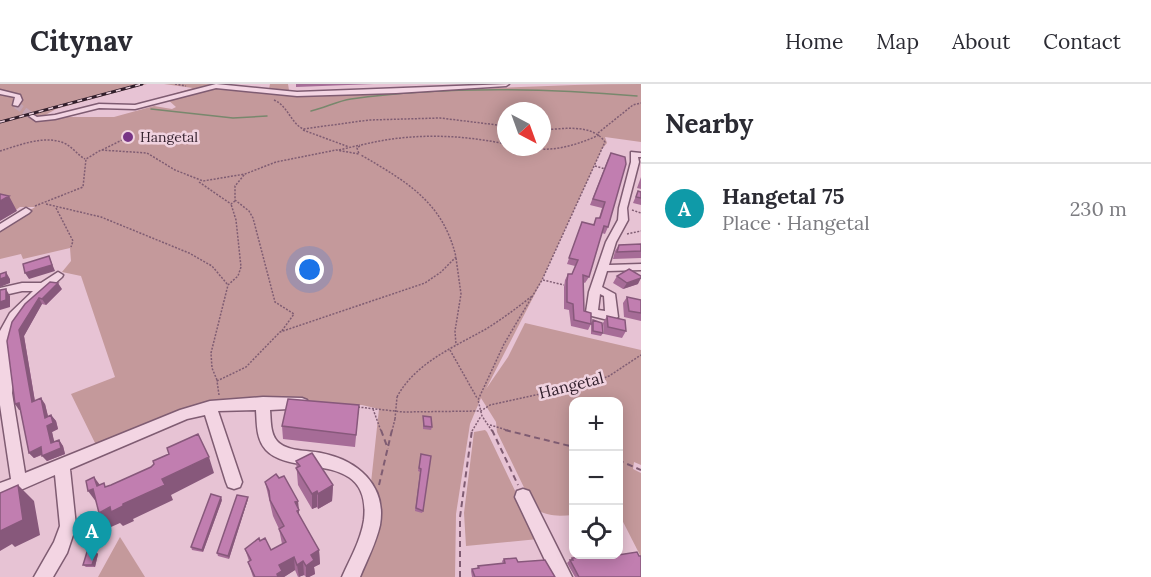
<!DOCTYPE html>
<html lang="en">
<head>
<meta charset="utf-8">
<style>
  :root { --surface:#fff; --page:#f2f2f3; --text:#2b2b33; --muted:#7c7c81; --line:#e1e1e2; --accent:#783486 }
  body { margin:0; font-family:Lora,serif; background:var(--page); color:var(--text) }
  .controls { position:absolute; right:18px; bottom:18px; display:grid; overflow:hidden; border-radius:12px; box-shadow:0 3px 15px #0003 }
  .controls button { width:54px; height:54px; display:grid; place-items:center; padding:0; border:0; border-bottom:2px solid var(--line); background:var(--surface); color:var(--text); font:30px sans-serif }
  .compass { position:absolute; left:497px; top:18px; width:54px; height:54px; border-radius:50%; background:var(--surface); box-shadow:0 3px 15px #0003; rotate:139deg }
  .you { position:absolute; left:310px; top:186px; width:21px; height:21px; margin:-15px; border:4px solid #fff; border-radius:50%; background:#1a73e8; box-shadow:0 0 0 9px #1a73e833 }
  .badge { display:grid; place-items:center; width:39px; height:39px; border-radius:50%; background:var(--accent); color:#fff; font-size:20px; font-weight:700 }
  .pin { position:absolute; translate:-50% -50px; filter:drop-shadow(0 2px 3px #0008) }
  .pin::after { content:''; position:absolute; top:32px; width:21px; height:18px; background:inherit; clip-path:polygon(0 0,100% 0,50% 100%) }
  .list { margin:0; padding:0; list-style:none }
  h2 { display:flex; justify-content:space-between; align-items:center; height:78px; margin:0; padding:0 24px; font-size:26px }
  h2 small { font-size:20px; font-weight:400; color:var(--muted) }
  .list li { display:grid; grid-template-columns:39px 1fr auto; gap:18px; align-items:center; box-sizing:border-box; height:90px; padding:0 24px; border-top:2px solid var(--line) }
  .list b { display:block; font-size:22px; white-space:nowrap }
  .list p { margin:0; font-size:20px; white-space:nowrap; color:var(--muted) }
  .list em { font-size:20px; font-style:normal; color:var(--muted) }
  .icon { flex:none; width:33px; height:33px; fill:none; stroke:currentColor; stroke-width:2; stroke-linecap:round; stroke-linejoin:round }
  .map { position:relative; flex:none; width:641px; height:493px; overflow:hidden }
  header { display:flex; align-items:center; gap:36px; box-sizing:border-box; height:84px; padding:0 30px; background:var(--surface); border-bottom:2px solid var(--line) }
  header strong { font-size:28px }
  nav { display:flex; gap:33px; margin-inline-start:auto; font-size:21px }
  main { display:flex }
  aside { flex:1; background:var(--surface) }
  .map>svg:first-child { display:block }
  .green { fill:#c4999b; fill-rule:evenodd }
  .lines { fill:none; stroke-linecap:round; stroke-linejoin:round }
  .stream { stroke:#78886d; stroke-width:1.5 }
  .minor-tunnel { stroke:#c3a2b2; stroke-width:7; stroke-dasharray:7 3; stroke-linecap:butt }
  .minor-casing { stroke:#7f5c72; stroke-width:3 }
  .path-far1 { stroke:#7f5c72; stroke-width:1.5; stroke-dasharray:2 1.5; stroke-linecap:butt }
  .path { stroke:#7f5c72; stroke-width:2; stroke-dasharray:6 4; stroke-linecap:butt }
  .minor { fill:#f3d5e3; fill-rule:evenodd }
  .rail-casing { stroke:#311e2b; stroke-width:3 }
  .rail { stroke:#f0d2df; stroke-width:1.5; stroke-dasharray:5; stroke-linecap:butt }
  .path-bridge { stroke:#7f5c72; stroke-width:1.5; stroke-dasharray:2 1.5; stroke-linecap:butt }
  .wall { fill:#a66c97 }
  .shaded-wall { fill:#87587b }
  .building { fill:#c17eb0; stroke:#87587b; stroke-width:1.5 }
  .poi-dot { fill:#783486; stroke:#f0d2df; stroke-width:2 }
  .labels { text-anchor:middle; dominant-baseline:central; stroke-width:5; stroke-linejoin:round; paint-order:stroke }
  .far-poi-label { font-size:14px; fill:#311e2b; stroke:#f0d2df; text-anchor:start }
  .street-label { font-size:16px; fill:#311e2b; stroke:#f0d2df }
</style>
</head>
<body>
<header>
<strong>Citynav</strong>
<nav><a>Home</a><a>Map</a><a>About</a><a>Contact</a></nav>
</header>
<main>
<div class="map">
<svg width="641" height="493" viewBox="0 0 641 493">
  <rect width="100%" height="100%" fill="#e7c3d4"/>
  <!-- green -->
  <path class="green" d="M 0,0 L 147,0 L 56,25 L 42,33 L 114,33 L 154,22 L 172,25 L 176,23 L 166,14 L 160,14 L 193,4 L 164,0 L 207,0 L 269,5 L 270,0 L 288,0 L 290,12 C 407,11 524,0 641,0 L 641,58 L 605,53 L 607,59 L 602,65 L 541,198 L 486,305 L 508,273 L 525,239 L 641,266 L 641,381 L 634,378 L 633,385 L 641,389 L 641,473 L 619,430 L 618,318 L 574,318 L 573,431 C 559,432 547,433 534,424 L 497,348 L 496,338 L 481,314 L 470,340 L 456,430 L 455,493 L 352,493 L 372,438 L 370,408 L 379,325 L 362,321 L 222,319 L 97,363 L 71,310 L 115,293 L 81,192 L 62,188 L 71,177 L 70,164 L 23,175 L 21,170 L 0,175 L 0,146 L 35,123 L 20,123 L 16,126 L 0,122 ZM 506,27 L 542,27 L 542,63 L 506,63 Z
    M 485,346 L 487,348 L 538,455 L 466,462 L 464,429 L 474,348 Z
    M 120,453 L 145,493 L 98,493 Z"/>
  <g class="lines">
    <!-- stream -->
    <path class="stream" d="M 151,25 L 233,34 L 267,32
      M 311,27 C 325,24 337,17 351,15 C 445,2 542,4 637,12"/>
    <!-- minor-tunnel -->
    <path class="minor-tunnel" d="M 16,21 L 32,32"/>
    <!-- minor casing -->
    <g class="minor-casing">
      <path id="minor" d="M 216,0 L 297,8 L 509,0 L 506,2 L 396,9 L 297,12 L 216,4 L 135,25 L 99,24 L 55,35 L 36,37 L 29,32 L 32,30 L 37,33 L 55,31 L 99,20 L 135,21 Z
        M 0,6 L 20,11 L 22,16 L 18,22 L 13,21 L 15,13 L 0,10 Z
        M 631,68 L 641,69 L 641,73 L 638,73 L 639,78 L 627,124 L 628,136 L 616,158 L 609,181 L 641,180 L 641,186 L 607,187 L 602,203 L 615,210 L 618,233 L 612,237 L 588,231 L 586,228 L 589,208 L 606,158 L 618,136 L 619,124 L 631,78 ZM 600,210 L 604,212 L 605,227 L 598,226 Z
        M 26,124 L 31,127 L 29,129 L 0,147 L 0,140 Z
        M 58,188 L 63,191 L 62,193 L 27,225 L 14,242 L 10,252 L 9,263 L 14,292 L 12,309 L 25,389 L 180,326 L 210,317 L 263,313 L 302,314 L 307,316 L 309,320 L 307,324 L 270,326 C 271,336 270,349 277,357 C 287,368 307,366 321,369 C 357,376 387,401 380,441 C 376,459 367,476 360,493 L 342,493 C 350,475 361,456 364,436 C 372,365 292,394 266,366 C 256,355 257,340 256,326 L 218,327 L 242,398 L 240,403 L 234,405 L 228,403 L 226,398 L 205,331 L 187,335 L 70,385 L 76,442 L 67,469 L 53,493 L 34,493 L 54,458 L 60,442 L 55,391 L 0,415 L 0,399 L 11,395 L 0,321 L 0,247 L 10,229 L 33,207 L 22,207 L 0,212 L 0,204 L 22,199 L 41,199 Z
        M 523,405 L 529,407 L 572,493 L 553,493 L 515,413 L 517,407 Z"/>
    </g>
    <!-- path-far1 -->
    <path class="path-far1" d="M 175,0 L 186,2
      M 274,16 C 288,22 290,38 303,45 L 369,36 L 440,34 L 506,42
      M 303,46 L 349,63
      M 598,49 L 633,21 L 641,19
      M 519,63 C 548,69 573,63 599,51
      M 102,66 L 124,55
      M 339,66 L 360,61
      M 0,67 C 20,61 46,50 66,60 C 73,64 78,71 85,75
      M 595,82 L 605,85
      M 244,91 L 235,102 L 235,116 L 249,127 L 253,134 L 275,218 L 294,230 L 281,248
      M 199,98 L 231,120 L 235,117
      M 46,120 L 101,133 L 189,169 L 212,182 L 228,201
      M 35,122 L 83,103 L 86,75 L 101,66 L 147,69 L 175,86 L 203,97 L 245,90 L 276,78 L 336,66 L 359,70 L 357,64 L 361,61 C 410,49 457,50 506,60
      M 56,124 L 73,157 L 71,163
      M 632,126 L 641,129
      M 627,150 L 641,147
      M 456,174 L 461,210 L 455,247 L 456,261
      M 543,196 L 564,201
      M 450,266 L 477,314
      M 217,296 L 212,284 L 211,269 L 228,201 L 238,192 L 241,183 L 236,136 L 231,120
      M 219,311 L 217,297 L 246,283 L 280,248 L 425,199 L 441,188 L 456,173 C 443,118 407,98 361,71
      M 397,313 C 415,279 454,263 486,245 C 502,235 517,224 532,212
      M 358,323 L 403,328 L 481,327 L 490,321 L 594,298 L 609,292 L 641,271
      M 373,325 L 381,347
      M 490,341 L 510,347
      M 392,347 L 395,335
      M 472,347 L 481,332
      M 492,347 L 482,332 L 478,316 L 504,260 L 542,196 L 605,58 C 592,39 562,45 542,46"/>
    <!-- path -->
    <path class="path" d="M 381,346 L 388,365
      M 492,346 L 518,401
      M 505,346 L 574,363
      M 618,376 L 641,386
      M 379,401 L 392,346
      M 460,493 L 460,433 L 472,346"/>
    <!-- minor -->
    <use href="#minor" class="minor"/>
    <!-- rail casing -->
    <g class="rail-casing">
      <path id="rail" d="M 0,38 L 142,0"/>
    </g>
    <!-- rail -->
    <use href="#rail" class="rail"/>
    <!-- path-bridge -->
    <path class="path-bridge" d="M 395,335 L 397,313"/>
  </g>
  <!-- wall -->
  <path class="wall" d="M 296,0 L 374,0 L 296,3 Z
    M 608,75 L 608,143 L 605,150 L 602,149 L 589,193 L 585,199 L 583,198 L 584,227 L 591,239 L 593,236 L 603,249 L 601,252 L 591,250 L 591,240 L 588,246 L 571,242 L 569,226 L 564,225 L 564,203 L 565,196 L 568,190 L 572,190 L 575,182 L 567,180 L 582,138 L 593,141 L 596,134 L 599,134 L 602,124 L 590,121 Z
    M 641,93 L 641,105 L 637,104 Z
    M 638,107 L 641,108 L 641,121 L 633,119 Z
    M 641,160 L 641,174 L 613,175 L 615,167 L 619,161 Z
    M 617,192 L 638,200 L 623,205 L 613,199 Z
    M 62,205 L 46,221 L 42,220 L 24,252 L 35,317 L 45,320 L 48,333 L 51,331 L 56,337 L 58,345 L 52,348 L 54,358 L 59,356 L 63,362 L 65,370 L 47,377 L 42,371 L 34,374 L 29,369 L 21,326 L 19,326 L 25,220 Z
    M 627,213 L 641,216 L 641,237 L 624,233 L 623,219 Z
    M 607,232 L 626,247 L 622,254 L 604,250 L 603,239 Z
    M 359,321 L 355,363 L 283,355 L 282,342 Z
    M 423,332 L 432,343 L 431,346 L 423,345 Z
    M 421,370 L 423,427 L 422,429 L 415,427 L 420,388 L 418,387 Z
    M 296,377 L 333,401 L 332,417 L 318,425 L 317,423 L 312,425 L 298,401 Z
    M 279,394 L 298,417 L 299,431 L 319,466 L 320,480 L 314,483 L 315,490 L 309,493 L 306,493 L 304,491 L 298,493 L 295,486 L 284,493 L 253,493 L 248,478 L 249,477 L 245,465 L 260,457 L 271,466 L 282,460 L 279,445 L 273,432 L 265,398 Z
    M 248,415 L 229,475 L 218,472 L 217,469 Z
    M 222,416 L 203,468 L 192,466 L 191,463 Z
    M 96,468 L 98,470 L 95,483 L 86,483 L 83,481 Z
    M 639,472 L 641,493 L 575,493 L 567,479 L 572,474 Z
    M 504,475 L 518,478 L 554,493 L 472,493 L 471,487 L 472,485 L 477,484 L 478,482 L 503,480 L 502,477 Z"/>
  <!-- shaded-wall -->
  <path class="shaded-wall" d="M 9,112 L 17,127 L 0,137 L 0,117 Z
    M 49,172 L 55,187 L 29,195 L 25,189 Z
    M 6,188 L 10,195 L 10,199 L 0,203 L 0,195 Z
    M 641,194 L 638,200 L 623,205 L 627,199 Z
    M 58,199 L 62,205 L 46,221 L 42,215 Z
    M 6,205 L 10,212 L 10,223 L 0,226 L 0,218 Z
    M 39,214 L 42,220 L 24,252 L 36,324 L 32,318 L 19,246 Z
    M 41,314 L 45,320 L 50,340 L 45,334 Z
    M 19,319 L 24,325 L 19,326 L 15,320 Z
    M 51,331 L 56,337 L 58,345 L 52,348 L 56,365 L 51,359 L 47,342 Z
    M 59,356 L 63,362 L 65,370 L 47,377 L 42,372 Z
    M 41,363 L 45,369 L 34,374 L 29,369 Z
    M 209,373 L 214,389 L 171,411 L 173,416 L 133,435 L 134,437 L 123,442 L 120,439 L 111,443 L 99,429 L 110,423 L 123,420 L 162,395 Z
    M 94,393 L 106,409 L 97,402 Z
    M 18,401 L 34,417 L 40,451 L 15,463 L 12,460 L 0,467 L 0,447 Z
    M 333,401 L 332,417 L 318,425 L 318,410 Z
    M 93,405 L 100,423 L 88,407 Z
    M 317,407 L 317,423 L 312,425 L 312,410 Z
    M 221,413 L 222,416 L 203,468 L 202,466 Z
    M 248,413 L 248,415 L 229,475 L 228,472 Z
    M 298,417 L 300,441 L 295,418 Z
    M 319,466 L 320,480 L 314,483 L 315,490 L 309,493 L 306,493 L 306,482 L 311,471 Z
    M 96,468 L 98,470 L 95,483 L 92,481 Z
    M 294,473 L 295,486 L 284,493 L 278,493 L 277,490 L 279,481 Z
    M 303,477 L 304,491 L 299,493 L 297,481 Z"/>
  <!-- building -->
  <path class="building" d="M 611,69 L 625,73 L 626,80 L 608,143 L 604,142 L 589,193 L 583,191 L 584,227 L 591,229 L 591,240 L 574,236 L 573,220 L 567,218 L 567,197 L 568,190 L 572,190 L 578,176 L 569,174 L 582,138 L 594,141 L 596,134 L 600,134 L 605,118 L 593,115 Z
    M 638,107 L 641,108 L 641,114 L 636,113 Z
    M 0,110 L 9,112 L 0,117 Z
    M 641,160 L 641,167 L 617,168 L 619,161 Z
    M 49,172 L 52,181 L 25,189 L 23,180 Z
    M 629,185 L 641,192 L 641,194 L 627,199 L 617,192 Z
    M 6,188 L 6,193 L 0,195 L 0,190 Z
    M 50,198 L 58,199 L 42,215 L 39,214 L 19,246 L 32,318 L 41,314 L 45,334 L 51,331 L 53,339 L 47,342 L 51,359 L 59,356 L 61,364 L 42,372 L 41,363 L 29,369 L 19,319 L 15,320 L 7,257 L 12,238 L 25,220 Z
    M 6,205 L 6,216 L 0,218 L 0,206 Z
    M 627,213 L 641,216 L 641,229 L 629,227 Z
    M 607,232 L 625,236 L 626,247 L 608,243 Z
    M 593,236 L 602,239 L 603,249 L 593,247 Z
    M 288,315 L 359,321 L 356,351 L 282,342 Z
    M 423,332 L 431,333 L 432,343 L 424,342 Z
    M 198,350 L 209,373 L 162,395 L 165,401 L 123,420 L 123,422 L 111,428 L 110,423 L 99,429 L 93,405 L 88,407 L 86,397 L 94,393 L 97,402 L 104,399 L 105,403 L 111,401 L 151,383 L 154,380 L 153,377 L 169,370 L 167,364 Z
    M 312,369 L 333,401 L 318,410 L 317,407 L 312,410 L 296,384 L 300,382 L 296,377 Z
    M 421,370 L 431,372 L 423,427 L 416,424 L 421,385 L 419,384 Z
    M 276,390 L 279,394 L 284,392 L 298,417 L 295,418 L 299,426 L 297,427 L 319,466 L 311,471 L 314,476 L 306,482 L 303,477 L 297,481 L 294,473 L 279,481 L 282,487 L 277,490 L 278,493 L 255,493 L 248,478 L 251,476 L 245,465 L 259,454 L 260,457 L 265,454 L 271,466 L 286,458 L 279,445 L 284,442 L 270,416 L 269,407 L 265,398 Z
    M 18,401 L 23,436 L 0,447 L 0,409 Z
    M 211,410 L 221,413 L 202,466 L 191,463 Z
    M 237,411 L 248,413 L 228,472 L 217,469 Z
    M 87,468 L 96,468 L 92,481 L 83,481 Z
    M 637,468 L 639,472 L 641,472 L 641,493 L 579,493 L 570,476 L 573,476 L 572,474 L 595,471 L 618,471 Z
    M 516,474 L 518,478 L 545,476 L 555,493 L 475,493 L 472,485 L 479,484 L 478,482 L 505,479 L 504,475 Z"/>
  <!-- markers -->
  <circle class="poi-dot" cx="128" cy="53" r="6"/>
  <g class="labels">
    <!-- far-poi labels -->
    <g class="far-poi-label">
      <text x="140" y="53">Hangetal</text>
    </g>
    <!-- street labels -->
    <g class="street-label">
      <text transform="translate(571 301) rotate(-14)">Hangetal</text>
    </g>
  </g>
</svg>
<div class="controls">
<button>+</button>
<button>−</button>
<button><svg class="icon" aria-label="locate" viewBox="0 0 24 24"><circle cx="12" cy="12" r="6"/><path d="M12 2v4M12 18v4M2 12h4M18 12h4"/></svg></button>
</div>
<svg class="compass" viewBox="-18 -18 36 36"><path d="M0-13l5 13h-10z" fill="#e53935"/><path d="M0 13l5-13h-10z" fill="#7c7c81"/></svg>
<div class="you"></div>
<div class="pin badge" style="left:92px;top:477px;background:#0f9aa8">A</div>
</div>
<aside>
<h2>Nearby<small></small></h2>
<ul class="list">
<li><span class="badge" style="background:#0f9aa8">A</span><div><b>Hangetal 75</b><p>Place · Hangetal</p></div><em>230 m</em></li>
</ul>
</aside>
</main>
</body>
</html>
